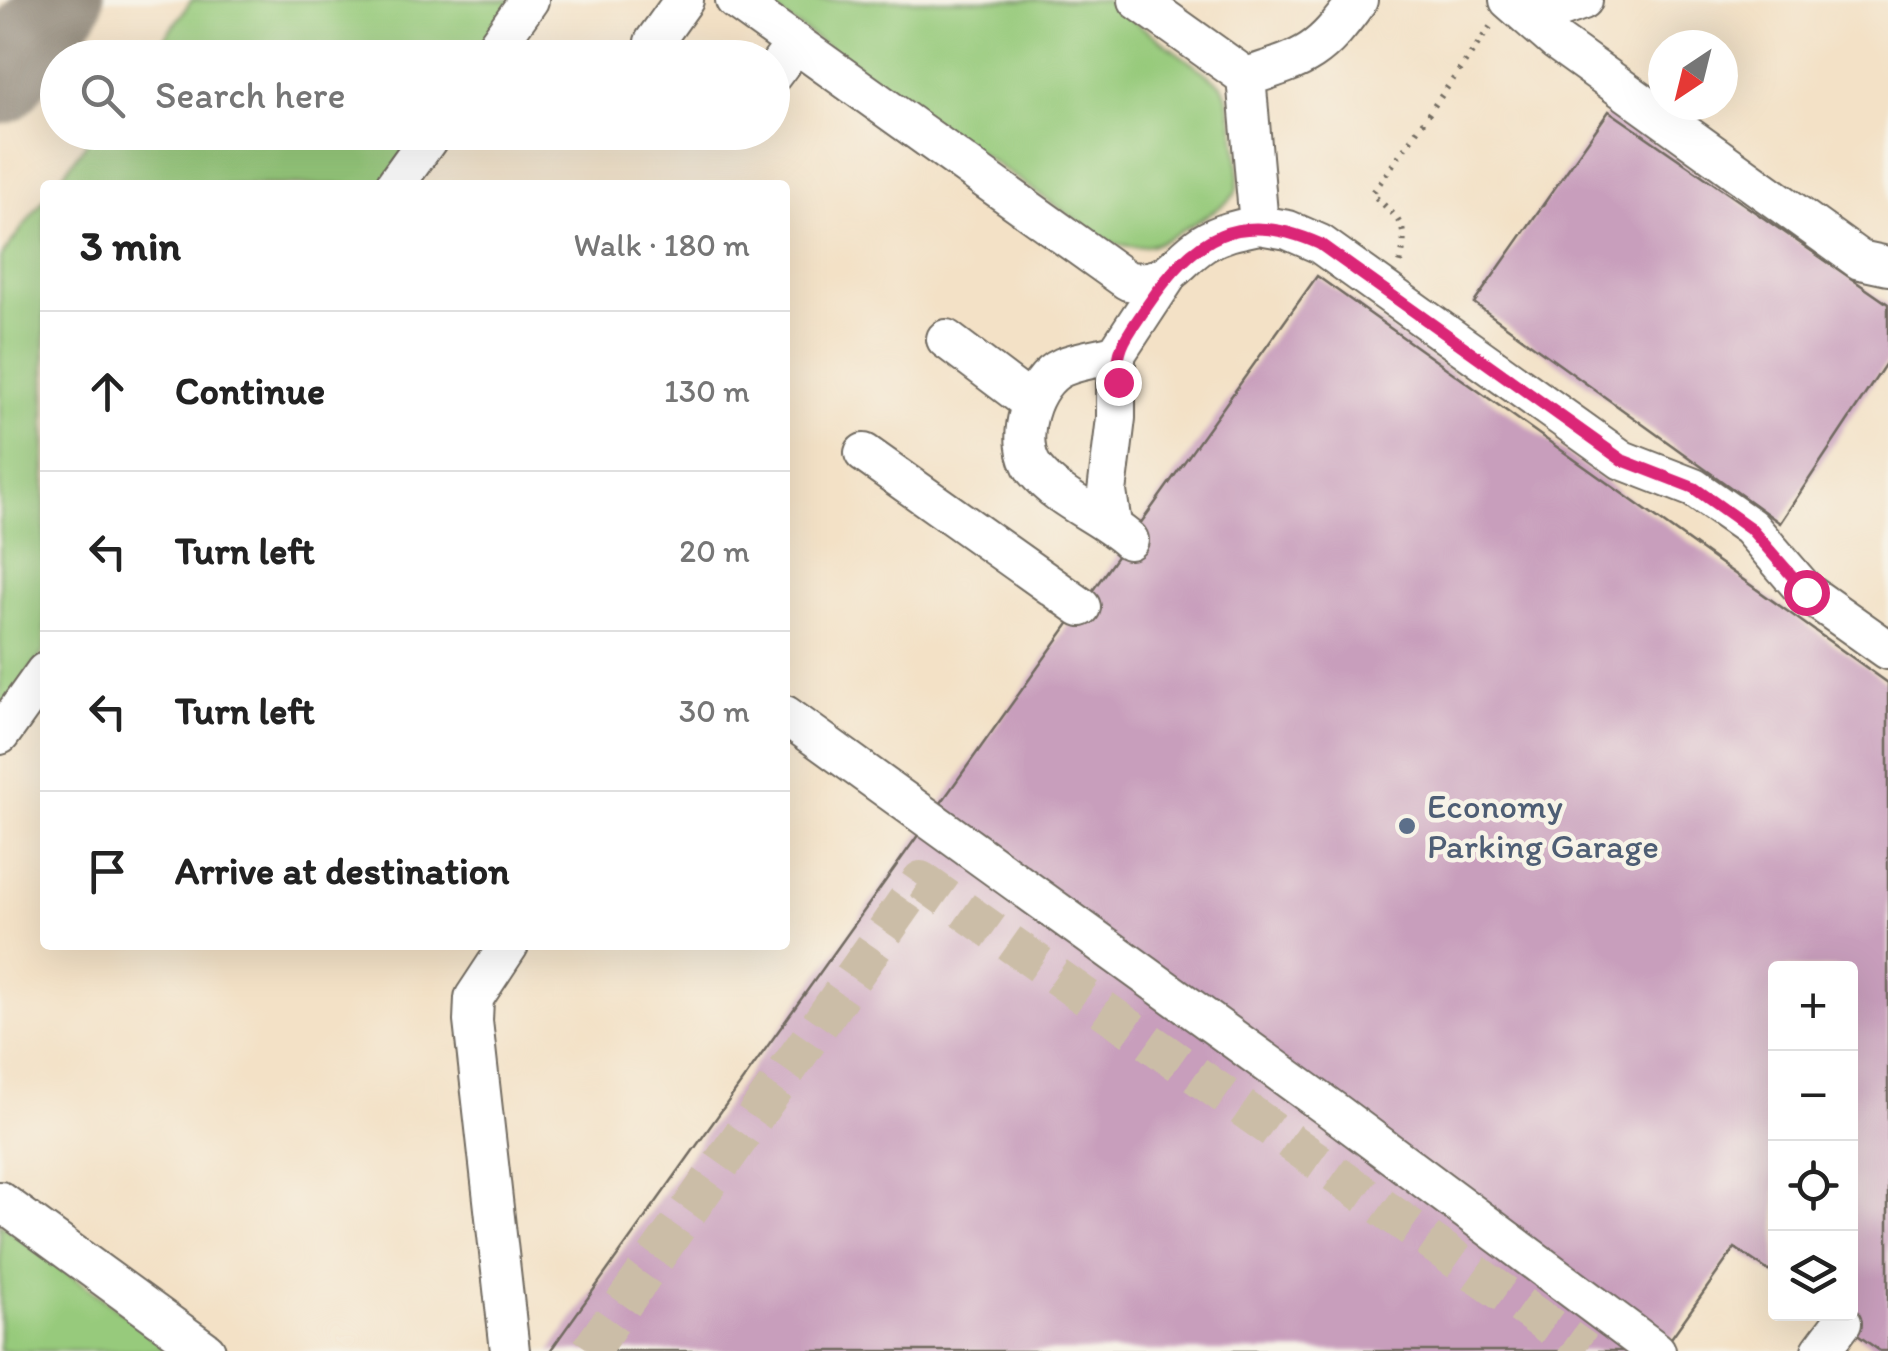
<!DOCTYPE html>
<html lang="en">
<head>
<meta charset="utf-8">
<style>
  :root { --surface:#fff; --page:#f2f2f2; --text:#222; --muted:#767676; --line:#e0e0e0 }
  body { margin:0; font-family:Itim,sans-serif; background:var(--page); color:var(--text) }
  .controls { position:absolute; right:30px; bottom:30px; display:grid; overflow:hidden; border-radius:10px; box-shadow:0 10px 40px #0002 }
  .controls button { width:90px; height:90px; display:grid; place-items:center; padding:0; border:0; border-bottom:2px solid var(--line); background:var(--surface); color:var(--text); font:50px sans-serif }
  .compass { position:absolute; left:1648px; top:30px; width:90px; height:90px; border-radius:50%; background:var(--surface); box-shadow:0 10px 40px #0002; rotate:215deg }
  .stop { position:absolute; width:30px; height:30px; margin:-22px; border:8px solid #db2777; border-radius:50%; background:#fff }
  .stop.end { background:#db2777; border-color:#fff; box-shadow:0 2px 10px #0008 }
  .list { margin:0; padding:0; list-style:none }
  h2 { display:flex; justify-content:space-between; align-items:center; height:130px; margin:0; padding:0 40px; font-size:42px }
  h2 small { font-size:32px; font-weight:400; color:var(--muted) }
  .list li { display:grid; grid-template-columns:65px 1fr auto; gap:30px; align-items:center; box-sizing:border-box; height:160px; padding:0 40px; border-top:2px solid var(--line) }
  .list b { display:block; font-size:38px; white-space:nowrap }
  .list em { font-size:32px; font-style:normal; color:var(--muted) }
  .icon { flex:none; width:55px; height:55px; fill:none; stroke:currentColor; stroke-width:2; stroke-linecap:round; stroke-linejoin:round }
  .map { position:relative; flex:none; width:1888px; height:1351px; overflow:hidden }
  .search { position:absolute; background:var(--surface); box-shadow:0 10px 40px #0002; left:40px; top:40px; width:750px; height:110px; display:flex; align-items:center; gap:25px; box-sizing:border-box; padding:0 35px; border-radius:55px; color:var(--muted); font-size:38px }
  .panel { position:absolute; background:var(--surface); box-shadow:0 10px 40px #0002; left:40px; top:180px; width:750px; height:770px; border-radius:10px }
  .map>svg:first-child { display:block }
  .green { fill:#97ca7b; stroke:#617a53; stroke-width:2.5 }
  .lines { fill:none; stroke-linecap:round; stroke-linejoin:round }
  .taxiway { stroke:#8f8678; stroke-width:85 }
  .building { fill:#c89ebc }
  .minor-tunnel { stroke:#cbbda7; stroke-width:38; stroke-dasharray:38 19; stroke-linecap:butt }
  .minor-casing { stroke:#716b61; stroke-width:42 }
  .path { stroke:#716b61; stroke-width:6; stroke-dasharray:2.5 8; stroke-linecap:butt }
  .minor { stroke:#fff; stroke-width:38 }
  .route { stroke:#db2777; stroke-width:12 }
  .service-dot { fill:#5c6f8a; stroke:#f7f3e8; stroke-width:4 }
  .labels { text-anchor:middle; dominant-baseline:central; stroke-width:9; stroke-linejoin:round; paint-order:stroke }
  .service-label { font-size:35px; fill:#4e5e75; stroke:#f7f3e8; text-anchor:start }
</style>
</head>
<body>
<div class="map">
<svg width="1888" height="1351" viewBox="0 0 1888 1351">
  <rect width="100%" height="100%" fill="#f7f3e8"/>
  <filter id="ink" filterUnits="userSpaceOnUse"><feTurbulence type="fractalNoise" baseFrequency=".01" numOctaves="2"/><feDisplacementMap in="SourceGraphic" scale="20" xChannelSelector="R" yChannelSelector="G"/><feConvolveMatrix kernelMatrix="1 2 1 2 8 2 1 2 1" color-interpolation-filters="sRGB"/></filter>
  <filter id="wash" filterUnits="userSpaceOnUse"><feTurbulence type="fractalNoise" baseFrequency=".0048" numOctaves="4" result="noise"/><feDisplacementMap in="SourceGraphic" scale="40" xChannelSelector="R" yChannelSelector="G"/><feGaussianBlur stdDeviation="2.25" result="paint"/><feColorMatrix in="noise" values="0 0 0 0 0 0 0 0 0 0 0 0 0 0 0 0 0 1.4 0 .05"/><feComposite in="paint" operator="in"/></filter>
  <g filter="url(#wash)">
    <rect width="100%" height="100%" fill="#f3e1c6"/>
    <!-- green -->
    <path class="green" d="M 192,0 L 517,0 L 475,57 L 150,58 Z
      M 760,0 L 1105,0 L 1222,85 C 1232,101 1244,177 1235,194 C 1229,204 1169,239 1155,244 C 1139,249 1124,246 1108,242 Z
      M 94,133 L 421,133 L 382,185 L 55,185 Z
      M 45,198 L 45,650 L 0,713 L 0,258 Z
      M 0,1223 L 175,1351 L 0,1351 Z"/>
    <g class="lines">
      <!-- taxiway -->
      <path class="taxiway" d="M 0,82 L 61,0"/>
    </g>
    <g id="blocks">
      <!-- building -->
      <path class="building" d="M 1609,111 L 1888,304 L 1888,360 L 1780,523 L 1474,303 Z
        M 1317,276 L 1888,683 L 1888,1351 L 1880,1351 L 1828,1314 L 1850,1314 L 1850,968 L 1776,968 L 1776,1276 L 1735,1248 L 1662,1351 L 550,1351 Z"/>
    </g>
  </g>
  <g filter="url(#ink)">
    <use href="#blocks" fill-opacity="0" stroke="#716b61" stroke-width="2.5"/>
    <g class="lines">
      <!-- minor-tunnel -->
      <path class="minor-tunnel" d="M 590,1351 L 921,880 L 1585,1351"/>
      <!-- minor casing -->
      <g class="minor-casing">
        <path id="minor" d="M 735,0 L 1128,281 C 1172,285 1172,264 1204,243 C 1222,232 1239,229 1259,225
          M 1138,0 L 1246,77 L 1259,225 L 1288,230 L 1320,244 L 1622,460 L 1694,488 L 1750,527 L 1806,592 L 1888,650
          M 1509,0 L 1556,41 L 1860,260 L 1888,266
          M 1533,18 L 1583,0
          M 654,42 L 684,0
          M 488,58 L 529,0
          M 772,75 L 796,43
          M 1246,77 C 1309,57 1319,54 1358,0
          M 395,185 L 433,132
          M 946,339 L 1031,403
          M 1116,354 C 1099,358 1079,360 1063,367 C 1031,381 1013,442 1035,470 C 1060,501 1100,514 1129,540
          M 864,453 L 1081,607
          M 1112,524 L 1107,492 L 1116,418 L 1116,354 L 1166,278
          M 785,715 L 1332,1110 L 1656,1351
          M 0,735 L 45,672
          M 509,945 L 474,998 L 473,1021 L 510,1351
          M 0,1201 L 206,1351
          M 1821,1351 L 1842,1323"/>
      </g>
      <!-- path -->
      <path class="path" d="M 1400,263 C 1410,225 1399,219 1372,194 L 1490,27"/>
      <!-- minor -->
      <use href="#minor" class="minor"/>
    </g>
  </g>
  <g class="lines" filter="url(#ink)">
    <!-- route -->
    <path class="route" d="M 1118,382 C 1115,346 1128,335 1147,306 C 1194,236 1239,208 1320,244 L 1622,460 L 1694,488 L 1750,528 L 1806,592"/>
  </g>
  <!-- markers -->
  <circle class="service-dot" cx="1407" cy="826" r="10"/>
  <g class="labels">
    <!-- service labels -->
    <g class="service-label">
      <text x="1427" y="806">Economy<tspan x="1427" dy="40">Parking Garage</tspan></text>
    </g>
  </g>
</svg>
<div class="controls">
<button>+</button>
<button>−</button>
<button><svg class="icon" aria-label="locate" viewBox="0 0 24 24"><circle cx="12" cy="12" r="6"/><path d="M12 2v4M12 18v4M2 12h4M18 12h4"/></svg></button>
<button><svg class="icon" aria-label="layers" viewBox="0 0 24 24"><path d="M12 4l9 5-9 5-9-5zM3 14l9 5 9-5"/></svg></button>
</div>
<svg class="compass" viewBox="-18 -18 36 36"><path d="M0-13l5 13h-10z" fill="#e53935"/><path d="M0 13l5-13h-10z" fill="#767676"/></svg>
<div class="stop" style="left:1806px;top:592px"></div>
<div class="stop end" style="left:1118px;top:382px"></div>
<div class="search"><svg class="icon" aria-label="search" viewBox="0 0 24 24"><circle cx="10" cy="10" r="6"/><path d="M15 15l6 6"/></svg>Search here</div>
<section class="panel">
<h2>3 min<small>Walk · 180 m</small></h2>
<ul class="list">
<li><svg class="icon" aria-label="ahead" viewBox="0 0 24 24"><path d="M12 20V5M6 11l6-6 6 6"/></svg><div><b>Continue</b></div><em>130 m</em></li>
<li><svg class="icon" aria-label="left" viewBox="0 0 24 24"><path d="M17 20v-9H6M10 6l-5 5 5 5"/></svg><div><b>Turn left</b></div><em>20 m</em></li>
<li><svg class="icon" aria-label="left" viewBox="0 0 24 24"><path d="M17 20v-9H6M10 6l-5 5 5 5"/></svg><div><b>Turn left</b></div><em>30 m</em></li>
<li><svg class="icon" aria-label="arrive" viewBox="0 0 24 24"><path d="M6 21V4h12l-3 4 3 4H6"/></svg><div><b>Arrive at destination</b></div></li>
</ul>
</section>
</div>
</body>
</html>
